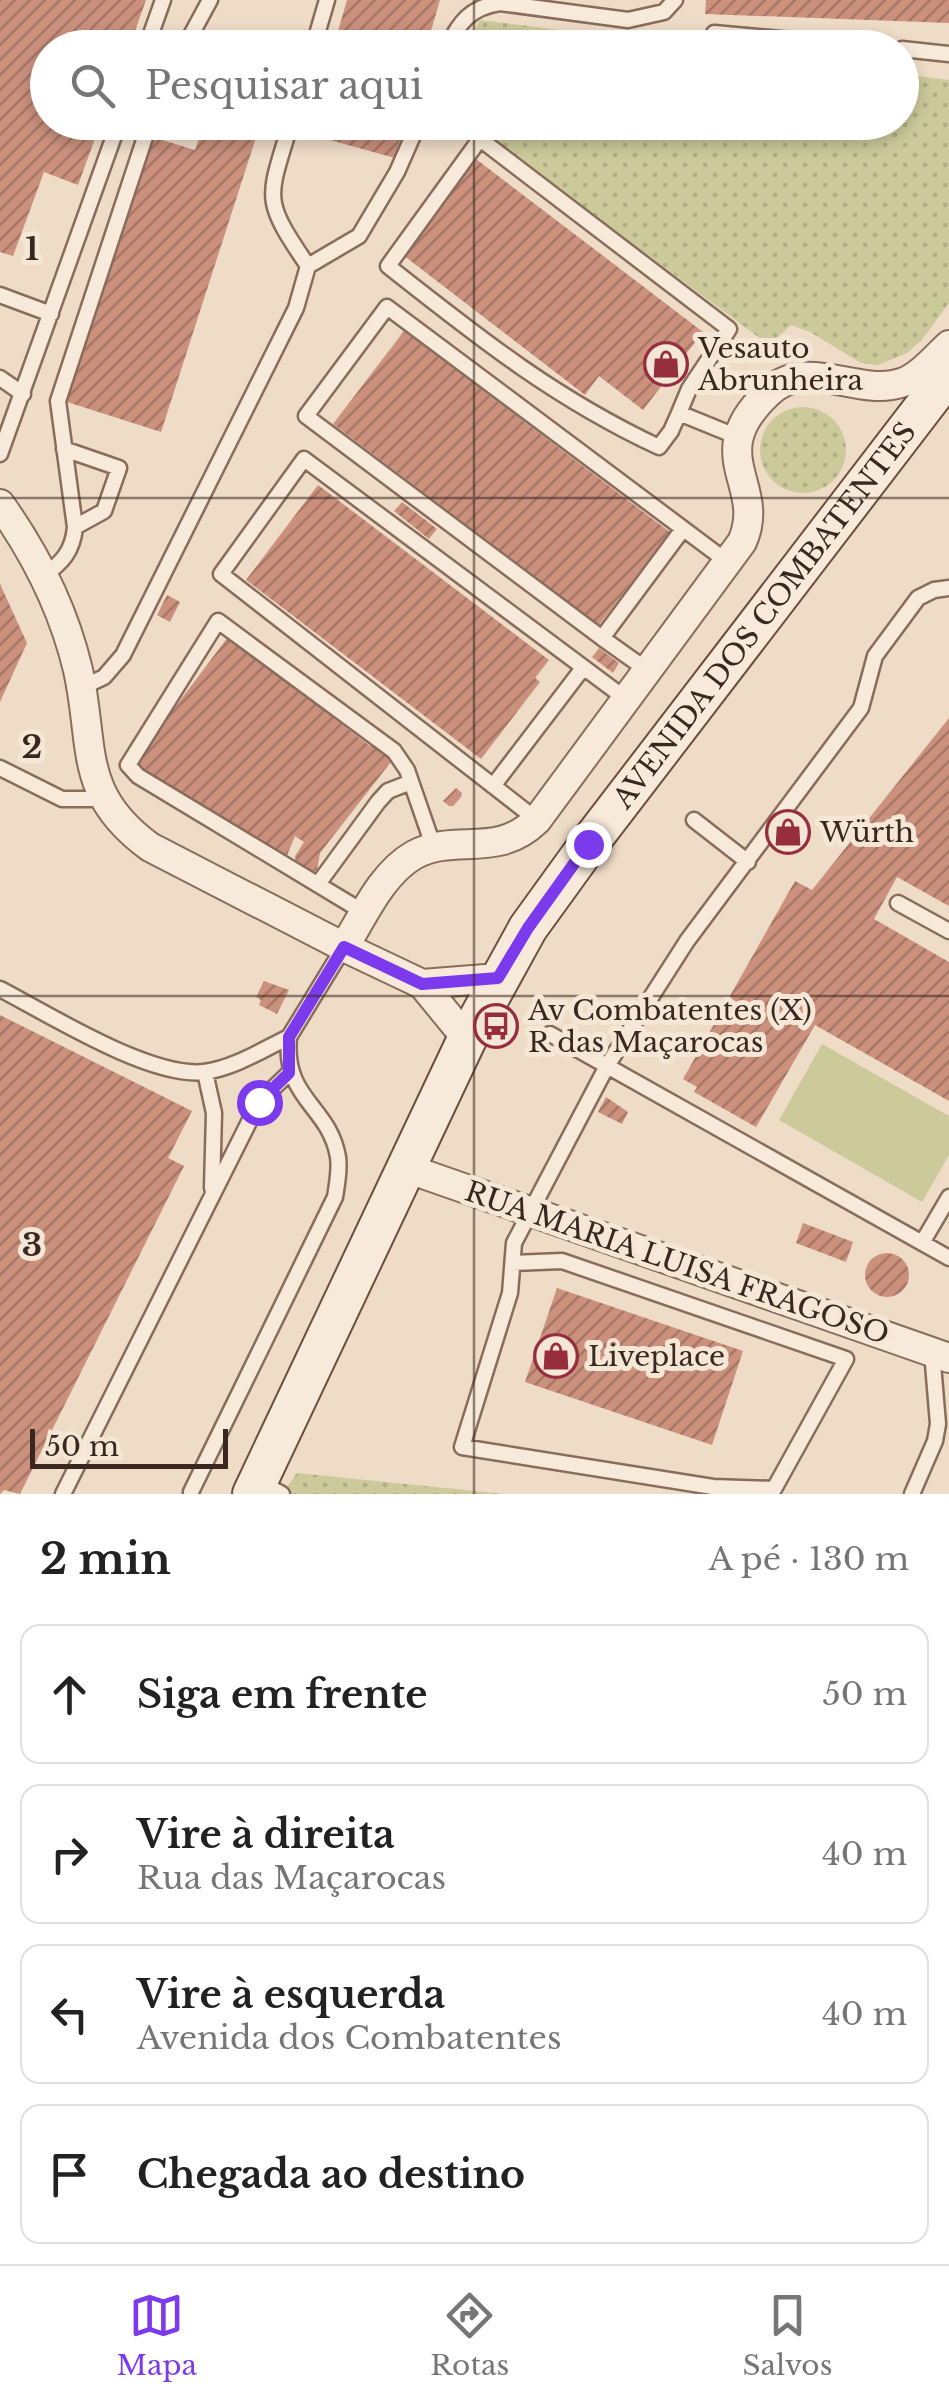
<!DOCTYPE html>
<html lang="pt">
<head>
<meta charset="utf-8">
<style>
  :root { --surface:#fff; --page:#f6f6f6; --text:#222; --muted:#767676; --line:#e0e0e0; --accent:#7c3aed }
  body { margin:0; font-family:"Libre Baskerville",serif; background:var(--page); color:var(--text) }
  .scale { position:absolute; left:30px; bottom:25px; width:198px; box-sizing:border-box; padding-left:10px; border:5px solid #3a2820; border-top:0; font-size:28px; line-height:35px; white-space:nowrap; color:#3a2820; -webkit-text-stroke:8px #f5e7d6; paint-order:stroke }
  .stop { position:absolute; width:30px; height:30px; margin:-22px; border:8px solid #7c3aed; border-radius:50%; background:#fff }
  .stop.end { background:#7c3aed; border-color:#fff; box-shadow:0 2px 10px #0008 }
  .list { margin:0; padding:0; list-style:none }
  h2 { display:flex; justify-content:space-between; align-items:center; height:130px; margin:0; padding:0 40px; font-size:42px }
  h2 small { font-size:32px; font-weight:400; color:var(--muted) }
  .list li { display:grid; grid-template-columns:65px 1fr auto; gap:30px; align-items:center; box-sizing:border-box; height:140px; margin:0 20px 20px; padding:0 20px; border:2px solid var(--line); border-radius:20px }
  .list b { display:block; font-size:38px; white-space:nowrap }
  .list p { margin:0; font-size:32px; white-space:nowrap; color:var(--muted) }
  .list em { font-size:32px; font-style:normal; color:var(--muted) }
  .icon { flex:none; width:55px; height:55px; fill:none; stroke:currentColor; stroke-width:2; stroke-linecap:round; stroke-linejoin:round }
  .map { position:relative; flex:none; width:949px; height:1494px; overflow:hidden }
  .search { position:absolute; background:var(--surface); box-shadow:0 5px 15px #0003; left:30px; right:30px; top:30px; height:110px; display:flex; align-items:center; gap:25px; box-sizing:border-box; padding:0 35px; border-radius:55px; color:var(--muted); font-size:38px }
  .sheet { height:770px; background:var(--surface) }
  nav { display:flex; justify-content:space-around; align-items:center; box-sizing:border-box; height:140px; border-top:2px solid var(--line); background:var(--surface); font-size:28px; color:var(--muted) }
  nav a { display:grid; justify-items:center; gap:5px }
  nav .on { color:var(--accent) }
  .map>svg:first-child { display:block }
  .grass { fill:url(#grass-dots) }
  .park { fill:#ccca9b }
  .building { fill:url(#building-hatch) }
  .lines { fill:none; stroke-linecap:round; stroke-linejoin:round }
  .lane-casing { stroke:#896d5c; stroke-width:19 }
  .street-casing { stroke:#896d5c; stroke-width:32 }
  .secondary-casing { stroke:#6b4e3f; stroke-width:42 }
  .lane { stroke:#f8eada; stroke-width:14 }
  .street { stroke:#f8eada; stroke-width:28 }
  .secondary { stroke:#f8eada; stroke-width:38 }
  .route { stroke:#7c3aed; stroke-width:12 }
  .grid { fill:none; stroke:#3a2820; stroke-width:2.5; stroke-opacity:0.55 }
  .labels { text-anchor:middle; dominant-baseline:central; stroke-width:10; stroke-linejoin:round; paint-order:stroke }
  .poi-label { font-size:28px; fill:#3a2820; stroke:#f5e7d6; text-anchor:start }
  .street-label { font-size:28px; fill:#3a2820; stroke:#f5e7d6 }
  .grid-label { font-size:32px; text-anchor:middle; font-weight:bold; fill:#3a2820; stroke:#f5e7d6; stroke-width:10; stroke-linejoin:round; paint-order:stroke }
</style>
</head>
<body>
<div class="map">
<svg width="949" height="1494" viewBox="0 0 949 1494">
  <defs>
    <pattern id="grass-dots" width="8" height="8" patternUnits="userSpaceOnUse" patternTransform="scale(2.5)"><rect width="8" height="8" fill="#ccca9b"/><path d="M2 2h.1M6 6h.1" fill="none" stroke="#b0ae85" stroke-width="1.8" stroke-linecap="round"/></pattern>
    <pattern id="building-hatch" width="6" height="6" patternUnits="userSpaceOnUse" patternTransform="scale(2.5)"><rect width="6" height="6" fill="#cb917d"/><path d="M-1 1l2-2M0 6l6-6M5 7l2-2" fill="none" stroke="#a67666"/></pattern>
  </defs>
  <rect width="100%" height="100%" fill="#eedcc7"/>
  <!-- grass -->
  <path class="grass" d="M 480,20 L 695,47 L 466,47 Z
    M 902,74 L 949,80 L 949,303 L 921,341 L 907,353 L 878,365 L 861,363 L 810,332 L 791,325 L 769,345 L 470,123 L 902,122 Z
    M760 450a43 43 0 1 1 86 0a43 43 0 1 1-86 0Z
    M 297,1473 L 505,1494 L 282,1494 Z"/>
  <!-- park -->
  <path class="park" d="M 822,1044 L 949,1116 L 949,1155 L 922,1202 L 779,1120 Z"/>
  <!-- building -->
  <path class="building" d="M 0,0 L 146,0 L 129,48 L 48,48 L 48,122 L 101,122 L 78,185 L 44,172 L 13,256 L 0,252 Z
    M 347,0 L 440,0 L 426,48 L 333,48 Z
    M 706,0 L 949,0 L 949,23 L 705,14 Z
    M 205,122 L 261,122 L 161,432 L 64,401 L 149,136 L 195,150 Z
    M 312,122 L 405,122 L 395,158 L 308,134 Z
    M 476,159 L 703,332 L 643,410 L 599,376 L 585,395 L 403,255 Z
    M 404,331 L 670,532 L 599,625 L 333,424 Z
    M 318,485 L 549,660 L 535,678 L 540,682 L 481,759 L 246,580 Z
    M 402,502 L 437,529 L 429,539 L 394,511 Z
    M 0,584 L 27,643 L 0,702 Z
    M 167,595 L 180,602 L 170,622 L 157,615 Z
    M 228,637 L 370,746 L 372,743 L 394,758 L 320,853 L 317,870 L 310,873 L 296,864 L 295,856 L 304,842 L 295,836 L 286,858 L 133,763 Z
    M 599,648 L 619,663 L 613,673 L 592,657 Z
    M 949,718 L 949,906 L 897,877 L 874,919 L 949,962 L 949,1101 L 815,1025 L 756,1127 L 694,1092 L 697,1087 L 683,1079 L 795,881 L 812,890 Z
    M 456,788 L 462,793 L 461,797 L 453,806 L 449,806 L 443,801 Z
    M 264,981 L 289,990 L 277,1014 L 259,1005 L 261,1000 L 256,997 Z
    M 0,1015 L 192,1111 L 168,1158 L 184,1166 L 20,1494 L 4,1490 L 0,1494 Z
    M 606,1097 L 628,1112 L 622,1124 L 598,1112 Z
    M 803,1223 L 853,1242 L 846,1262 L 796,1243 Z
    M865 1275a22 22 0 1 1 44 0a22 22 0 1 1-44 0Z
    M 557,1288 L 743,1351 L 712,1445 L 525,1382 Z"/>
  <g class="lines">
    <!-- lane casing -->
    <g class="lane-casing">
      <path id="lane" d="M 714,33 L 881,48
        M 146,48 L 163,0
        M 184,48 L 210,0
        M 313,48 L 327,0
        M 447,48 C 459,22 471,7 500,3 L 628,20 L 664,12 L 675,0
        M 902,49 L 949,54
        M 308,266 L 359,236 L 397,172 L 419,122
        M 0,295 L 51,314
        M 0,378 L 23,394
        M 679,413 L 671,431 L 659,447 C 554,398 478,337 388,266 L 480,139 L 729,329 L 689,389 L 679,413 L 738,437
        M 64,449 L 119,468 L 104,511 L 75,527
        M 0,454 L 119,122
        M 683,529 L 602,638 L 306,416 L 387,307 L 729,563
        M 43,576 C 62,563 73,551 75,527 L 58,401 L 150,122
        M 602,638 L 647,670
        M 81,688 L 104,677 L 123,655 L 296,308 L 308,266 C 261,197 268,200 291,122
        M 0,768 L 62,799 L 105,799
        M 493,786 L 583,668
        M 537,820 L 221,574 L 304,459 L 626,699
        M 694,820 L 748,862
        M 318,884 L 378,802 L 388,791 L 411,782
        M 898,903 L 949,931
        M 365,913 L 138,776 L 128,765 L 218,621 L 394,751 L 407,770 L 434,848
        M 0,989 C 50,1015 150,1078 204,1072 C 234,1068 262,1050 289,1037
        M 550,1034 L 949,1258
        M 205,1072 L 214,1113 L 212,1188
        M 922,1243 L 949,1197
        M 513,1263 L 562,1261 L 846,1359 L 774,1489 L 713,1487 L 462,1447 L 510,1293 L 514,1243 L 607,1066 L 687,941 L 861,708 L 875,656 L 918,598 L 934,590 L 949,588
        M 259,1481 L 282,1494
        M 191,1492 L 335,1197 C 337,1184 340,1170 338,1157 C 329,1105 283,1100 289,1037 L 344,947
        M 63,1494 L 259,1102 L 289,1073
        M 912,1494 L 935,1441 L 938,1424 L 932,1352"/>
    </g>
    <!-- street casing -->
    <g class="street-casing">
      <path id="street" d="M 0,504 C 35,553 64,611 78,670 C 95,746 77,794 150,847 L 344,947 L 422,984 L 467,1039
        M 344,947 C 363,917 381,874 414,855 C 456,832 496,860 537,820 L 742,542 C 768,485 701,456 768,393 C 807,355 856,397 901,383 C 919,378 936,357 949,345
        M 422,984 L 498,978
        M 406,1168 L 949,1358"/>
    </g>
    <!-- secondary casing -->
    <g class="secondary-casing">
      <g id="secondary">
        <path id="s1" d="M 252,1494 L 467,1039 L 528,928 L 588,845 L 949,374"/>
      </g>
    </g>
    <!-- lane -->
    <use href="#lane" class="lane"/>
    <!-- street -->
    <use href="#street" class="street"/>
    <!-- secondary -->
    <use href="#secondary" class="secondary"/>
  </g>
  <g class="lines">
    <!-- route -->
    <path class="route" d="M 259,1102 L 289,1073 L 289,1037 L 344,947 L 422,984 L 498,978 L 528,928 L 588,844"/>
  </g>
  <!-- grid -->
  <path class="grid" d="M 474,0 L 474,48M 474,122 L 474,1494M 0,498 L 949,498M 0,996 L 949,996"/>
  <!-- icons -->
  <defs>
    <g id="shop-ring" transform="scale(2.25)"><circle r="9.5" fill="#f5e7d6" stroke="#972e3f" stroke-width="1.5"/><path d="M-5-2.5h2.3a2.7 3.5 0 0 1 5.4 0H5L5.5 6h-11ZM-1.5-2.5h3a1.5 2.3 0 0 0-3 0Z" fill="#972e3f"/></g>
    <g id="bus-ring" transform="scale(2.25)"><circle r="9.5" fill="#f5e7d6" stroke="#972e3f" stroke-width="1.5"/><path d="M-5-6H5V4H4V6H2V4H-2V6H-4V4H-5ZM-3.5-4V0h7V-4ZM-3.5 1.2v1.5H-2V1.2ZM2 1.2v1.5H3.5V1.2Z" fill="#972e3f"/></g>
  </defs>
  <g fill-rule="evenodd">
    <use href="#shop-ring" x="666" y="364"/>
    <use href="#shop-ring" x="788" y="832"/>
    <use href="#bus-ring" x="496" y="1026"/>
    <use href="#shop-ring" x="556" y="1356"/>
  </g>
  <g class="labels">
    <!-- poi labels -->
    <g class="poi-label">
      <text x="698" y="348">Vesauto<tspan x="698" dy="32">Abrunheira</tspan></text>
      <text x="820" y="832">Würth</text>
      <text x="528" y="1010">Av Combatentes (X)<tspan x="528" dy="32">R das Maçarocas</tspan></text>
      <text x="588" y="1356">Liveplace</text>
    </g>
    <!-- street labels -->
    <g class="street-label">
      <text stroke="none"><textPath href="#s1" startOffset="1022">AVENIDA DOS COMBATENTES</textPath></text>
      <text transform="translate(677 1263) rotate(19)">RUA MARIA LUISA FRAGOSO</text>
    </g>
  </g>
  <g class="grid-label">
    <text x="32" y="260">1</text>
    <text x="32" y="758">2</text>
    <text x="32" y="1256">3</text>
  </g>
</svg>
<div class="scale">50 m</div>
<div class="stop" style="left:259px;top:1102px"></div>
<div class="stop end" style="left:588px;top:844px"></div>
<div class="search"><svg class="icon" aria-label="search" viewBox="0 0 24 24"><circle cx="10" cy="10" r="6"/><path d="M15 15l6 6"/></svg>Pesquisar aqui</div>
</div>
<section class="sheet">
<h2>2 min<small>A pé · 130 m</small></h2>
<ul class="list">
<li><svg class="icon" aria-label="ahead" viewBox="0 0 24 24"><path d="M12 20V5M6 11l6-6 6 6"/></svg><div><b>Siga em frente</b></div><em>50 m</em></li>
<li><svg class="icon" aria-label="right" viewBox="0 0 24 24"><path d="M7 20v-9h11M14 6l5 5-5 5"/></svg><div><b>Vire à direita</b><p>Rua das Maçarocas</p></div><em>40 m</em></li>
<li><svg class="icon" aria-label="left" viewBox="0 0 24 24"><path d="M17 20v-9H6M10 6l-5 5 5 5"/></svg><div><b>Vire à esquerda</b><p>Avenida dos Combatentes</p></div><em>40 m</em></li>
<li><svg class="icon" aria-label="arrive" viewBox="0 0 24 24"><path d="M6 21V4h12l-3 4 3 4H6"/></svg><div><b>Chegada ao destino</b></div></li>
</ul>
</section>
<nav>
<a class="on"><svg class="icon" aria-label="map" viewBox="0 0 24 24"><path d="M3 6l6-2 6 2 6-2v14l-6 2-6-2-6 2zM9 4v14M15 6v14"/></svg>Mapa</a>
<a><svg class="icon" aria-label="directions" viewBox="0 0 24 24"><path d="M12 3l9 9-9 9-9-9zM9 14v-3h6M13 9l2 2-2 2"/></svg>Rotas</a>
<a><svg class="icon" aria-label="saved" viewBox="0 0 24 24"><path d="M7 4h10v16l-5-4-5 4z"/></svg>Salvos</a>
</nav>
</body>
</html>
